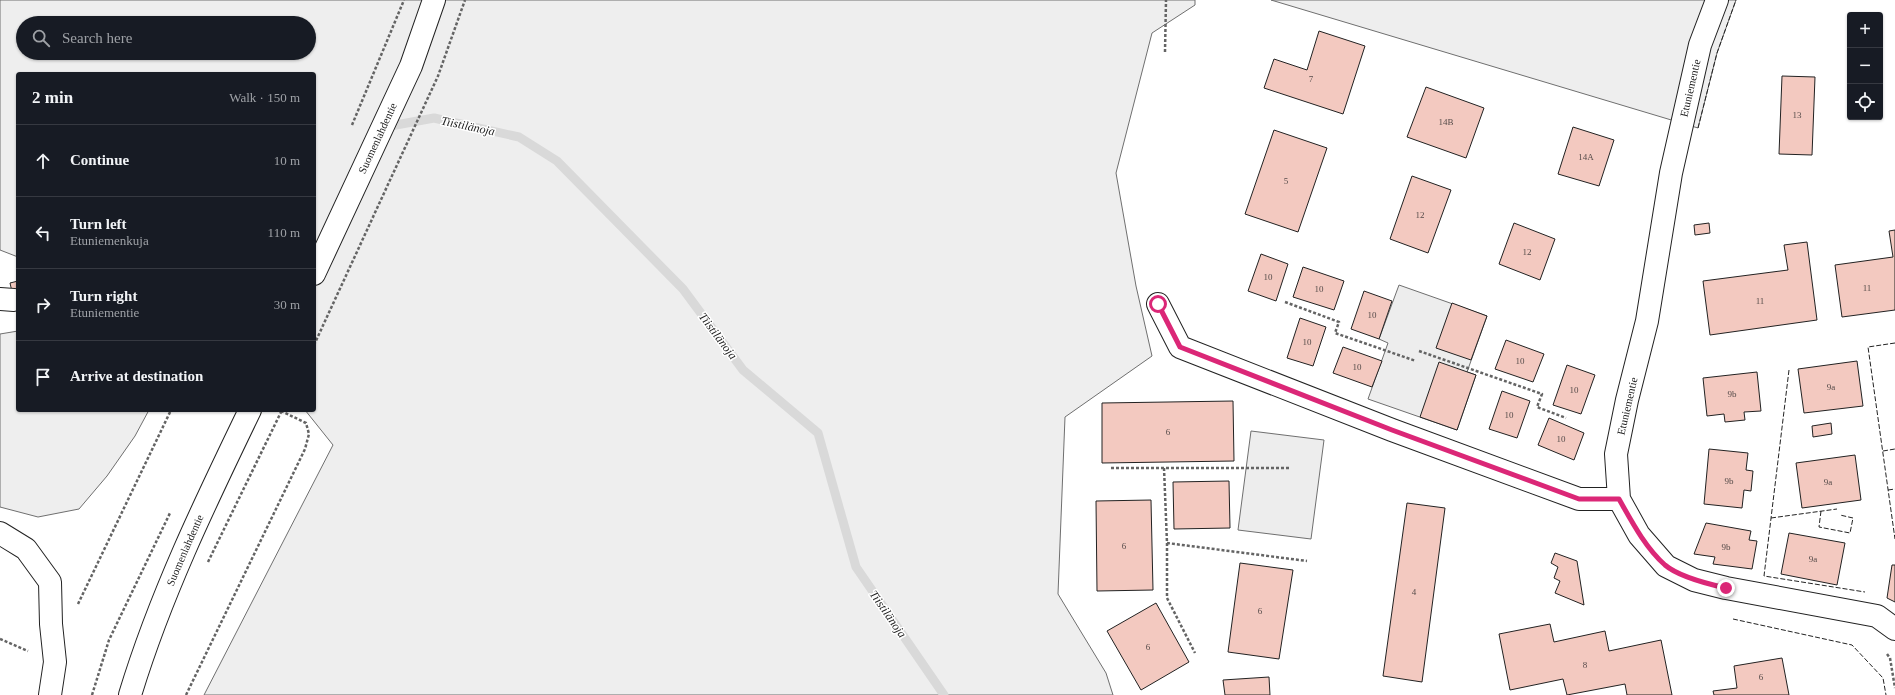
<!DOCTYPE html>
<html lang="en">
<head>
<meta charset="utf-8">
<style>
  :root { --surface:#171b24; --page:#20242c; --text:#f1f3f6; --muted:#9ea1a6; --line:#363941 }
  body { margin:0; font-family:Georgia,serif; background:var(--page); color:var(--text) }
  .controls { position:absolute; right:12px; top:12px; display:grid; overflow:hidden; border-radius:4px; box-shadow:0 1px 3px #0004 }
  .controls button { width:36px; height:36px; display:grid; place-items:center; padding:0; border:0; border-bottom:1px solid var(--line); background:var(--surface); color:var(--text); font:20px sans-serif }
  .stop { position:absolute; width:12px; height:12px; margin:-9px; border:3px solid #db2777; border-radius:50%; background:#fff }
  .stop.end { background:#db2777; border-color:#fff; box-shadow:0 1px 4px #0008 }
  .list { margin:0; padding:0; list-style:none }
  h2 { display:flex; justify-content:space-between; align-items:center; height:52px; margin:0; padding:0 16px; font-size:17px }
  h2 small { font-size:13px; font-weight:400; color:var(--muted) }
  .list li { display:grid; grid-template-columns:26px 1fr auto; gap:12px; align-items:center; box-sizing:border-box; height:72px; padding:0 16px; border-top:1px solid var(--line) }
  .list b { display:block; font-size:15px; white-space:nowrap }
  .list p { margin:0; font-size:13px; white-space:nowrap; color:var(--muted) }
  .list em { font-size:13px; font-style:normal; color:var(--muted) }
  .icon { flex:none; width:22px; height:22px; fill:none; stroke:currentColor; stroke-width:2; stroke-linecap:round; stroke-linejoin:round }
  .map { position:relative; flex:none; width:1895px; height:695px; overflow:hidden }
  .search { position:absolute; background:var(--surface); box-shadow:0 1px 3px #0004; left:16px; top:16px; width:300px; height:44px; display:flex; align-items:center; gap:10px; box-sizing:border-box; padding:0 14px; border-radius:22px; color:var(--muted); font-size:15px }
  .panel { position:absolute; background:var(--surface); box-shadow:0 1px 3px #0004; left:16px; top:72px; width:300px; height:340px; border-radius:4px }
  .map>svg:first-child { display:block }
  .green { fill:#eee; stroke:#6f6f6f; fill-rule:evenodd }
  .parking { fill:#ededed; stroke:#6f6f6f }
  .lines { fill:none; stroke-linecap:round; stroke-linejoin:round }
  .stream { stroke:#d9d9d9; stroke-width:9 }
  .building { fill:#f3c9c0; stroke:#222 }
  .minor-casing { stroke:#222; stroke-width:24 }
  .major-casing { stroke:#222; stroke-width:24 }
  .path { stroke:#646464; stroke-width:2.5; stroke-dasharray:3 2; stroke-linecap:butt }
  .minor { stroke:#fff; stroke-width:22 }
  .major { stroke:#fff; stroke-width:22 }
  .path-bridge { stroke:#646464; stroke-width:2.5; stroke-dasharray:3 2; stroke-linecap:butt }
  .fence { stroke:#222; stroke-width:1; stroke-dasharray:5 2; stroke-linecap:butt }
  .route { stroke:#db2777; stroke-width:5 }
  .labels { text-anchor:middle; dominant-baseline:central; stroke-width:3; stroke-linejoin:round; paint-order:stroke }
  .number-label { font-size:9px; fill:#564c4a }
  .street-label { font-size:11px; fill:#222; stroke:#fff }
  .water-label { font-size:12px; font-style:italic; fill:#222; stroke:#fff }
</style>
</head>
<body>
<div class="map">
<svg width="1895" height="695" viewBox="0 0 1895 695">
  <rect width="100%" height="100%" fill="#fff"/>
  <!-- green -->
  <path class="green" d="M 0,0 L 1195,0 L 1195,5 L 1152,33 L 1116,173 L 1136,286 L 1152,356 L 1065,417 L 1058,594 L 1106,673 L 1113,695 L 204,695 L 333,445 L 305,410 L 314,410 L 314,74 L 18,74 L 18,257 L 0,250 ZM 23,23 L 309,23 L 309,53 L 23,53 Z
    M 1271,0 L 1736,0 L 1717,53 L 1698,128 Z
    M 18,331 L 18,410 L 149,410 L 135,436 L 107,476 L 79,509 L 38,517 L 0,507 L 0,334 Z"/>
  <!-- parking -->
  <path class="parking" d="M 1399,285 L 1487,316 L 1467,372 L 1476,375 L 1457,430 L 1368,399 L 1388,343 L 1379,339 Z
    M 1251,431 L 1324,440 L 1311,539 L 1238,530 Z"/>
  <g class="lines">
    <!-- stream -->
    <path class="stream" d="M 385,127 L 434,118 L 519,137 L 557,161 L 683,289 L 743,370 L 818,433 L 856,567 L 944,695"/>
  </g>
  <!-- building -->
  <path class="building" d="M 1319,31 L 1365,46 L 1343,114 L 1264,88 L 1274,59 L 1307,70 Z
    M 1782,76 L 1815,77 L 1812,155 L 1779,154 Z
    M 1426,87 L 1484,108 L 1466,158 L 1407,137 Z
    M 1573,127 L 1614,140 L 1599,186 L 1558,174 Z
    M 1274,130 L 1327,148 L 1298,232 L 1245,214 Z
    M 1412,176 L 1451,190 L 1428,253 L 1390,239 Z
    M 1514,223 L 1555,239 L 1540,280 L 1499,264 Z
    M 1709,223 L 1710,233 L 1695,235 L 1694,225 Z
    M 1895,230 L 1895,310 L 1842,317 L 1835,265 L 1893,257 L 1889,231 Z
    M 1807,242 L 1817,320 L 1710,335 L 1703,281 L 1788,270 L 1784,245 Z
    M 1261,254 L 1288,264 L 1276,301 L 1248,291 Z
    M 1303,267 L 1344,281 L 1334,310 L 1293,297 Z
    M 18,281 L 18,318 L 10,283 Z
    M 1364,291 L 1392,301 L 1379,339 L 1351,329 Z
    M 1452,303 L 1487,316 L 1471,360 L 1436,348 Z
    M 1300,318 L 1326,327 L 1313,366 L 1287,358 Z
    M 1506,340 L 1544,354 L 1533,382 L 1495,369 Z
    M 1343,347 L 1382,361 L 1372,387 L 1333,373 Z
    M 1857,361 L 1863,406 L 1804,413 L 1798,369 Z
    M 1439,362 L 1476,375 L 1457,430 L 1420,417 Z
    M 1567,365 L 1595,375 L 1581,414 L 1553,405 Z
    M 1757,372 L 1761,411 L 1744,412 L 1745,420 L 1725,422 L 1724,414 L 1707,416 L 1703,378 Z
    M 1502,391 L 1530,401 L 1517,438 L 1489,429 Z
    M 1233,401 L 1234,461 L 1102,463 L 1102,403 Z
    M 1549,418 L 1584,433 L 1574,460 L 1538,445 Z
    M 1831,423 L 1832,434 L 1813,437 L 1812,426 Z
    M 1709,449 L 1748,453 L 1746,470 L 1753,471 L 1751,491 L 1744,490 L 1742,508 L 1704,504 Z
    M 1855,455 L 1861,500 L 1802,508 L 1796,463 Z
    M 1229,481 L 1230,528 L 1174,529 L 1173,482 Z
    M 1151,500 L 1153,590 L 1097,591 L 1096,501 Z
    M 1407,503 L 1445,508 L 1422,682 L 1383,676 Z
    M 1706,523 L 1751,531 L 1749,540 L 1757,541 L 1752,569 L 1713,564 L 1715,557 L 1694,554 Z
    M 1789,533 L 1845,543 L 1837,585 L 1781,574 Z
    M 1555,553 L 1577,561 L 1584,605 L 1555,593 L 1560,581 L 1554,578 L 1558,567 L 1551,563 Z
    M 1240,563 L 1293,570 L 1279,659 L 1228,652 Z
    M 1892,565 L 1895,565 L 1895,602 L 1887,598 Z
    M 1156,603 L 1189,662 L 1141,690 L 1107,631 Z
    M 1550,624 L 1554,642 L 1605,631 L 1609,651 L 1661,640 L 1672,695 L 1627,695 L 1625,684 L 1567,695 L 1563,679 L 1510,690 L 1499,634 Z
    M 1782,658 L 1789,695 L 1714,695 L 1713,691 L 1737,688 L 1734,666 Z
    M 1269,677 L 1270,695 L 1225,695 L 1223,680 Z"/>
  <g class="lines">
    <!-- minor casing -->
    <g class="minor-casing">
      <path id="minor" d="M 1717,0 L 1700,45 L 1671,173 L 1647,321 L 1627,400 L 1616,454 L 1619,499 L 1639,535 L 1666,566 L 1694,580 L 1726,588 L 1877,616 L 1895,629
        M 0,299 L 14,300
        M 1158,304 L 1180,347 L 1392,430 L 1579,499 L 1619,499
        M 0,533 L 26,549 L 50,582 L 51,624 L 55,662 L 50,695"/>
    </g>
    <!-- major casing -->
    <g class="major-casing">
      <g id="major">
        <path id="s1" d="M 314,274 L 411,66 L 434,0"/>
        <path id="s2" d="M 130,695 C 160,596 205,503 250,410"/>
      </g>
    </g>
    <!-- path -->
    <path class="path" d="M 1165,52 L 1166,0
      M 352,125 L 404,0
      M 1285,302 L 1339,322 L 1335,333 L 1416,361
      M 314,345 L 438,76 L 465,0
      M 1419,351 L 1542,394 L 1537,407 L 1566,418
      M 1111,468 L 1290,468
      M 1164,468 L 1167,543 L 1307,561
      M 1167,543 L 1167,598 L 1195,653
      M 78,604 L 171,410
      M 0,639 L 28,651
      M 1887,654 L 1890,658 L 1895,688
      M 92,695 L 109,640 L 170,513
      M 186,695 L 305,449 L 309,434 L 306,423 L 279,410"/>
    <!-- minor -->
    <use href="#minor" class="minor"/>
    <!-- major -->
    <use href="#major" class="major"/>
    <!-- path-bridge -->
    <path class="path-bridge" d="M 208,562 L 282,410"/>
    <!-- fence -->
    <path class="fence" d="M 1698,128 L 1717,53 L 1736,0
      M 1895,343 L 1868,347 L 1895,539
      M 1789,370 L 1764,576 L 1865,592
      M 1883,451 L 1895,449
      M 1888,490 L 1895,489
      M 1821,511 L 1819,527 L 1850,533 L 1853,518 L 1840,515
      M 1771,518 L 1837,509
      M 1733,619 L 1852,645 L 1883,678 L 1886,695"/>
  </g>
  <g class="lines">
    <!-- route -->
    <path class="route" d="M 1158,304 L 1180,347 L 1392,430 L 1579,499 L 1619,499 C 1632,522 1645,547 1665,565 C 1679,577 1708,584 1726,588"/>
  </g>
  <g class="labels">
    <!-- number labels -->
    <g class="number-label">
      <text x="1311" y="79">7</text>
      <text x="1797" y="115">13</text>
      <text x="1446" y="122">14B</text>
      <text x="1586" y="157">14A</text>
      <text x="1286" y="181">5</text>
      <text x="1420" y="215">12</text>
      <text x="1527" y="252">12</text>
      <text x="1268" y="277">10</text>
      <text x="1867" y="288">11</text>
      <text x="1319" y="289">10</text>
      <text x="1760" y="301">11</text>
      <text x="1372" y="315">10</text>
      <text x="1307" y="342">10</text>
      <text x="1520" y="361">10</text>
      <text x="1357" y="367">10</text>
      <text x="1831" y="387">9a</text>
      <text x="1574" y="390">10</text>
      <text x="1732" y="394">9b</text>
      <text x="1509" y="415">10</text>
      <text x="1168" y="432">6</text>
      <text x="1561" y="439">10</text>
      <text x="1729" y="481">9b</text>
      <text x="1828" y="482">9a</text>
      <text x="1124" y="546">6</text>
      <text x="1726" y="547">9b</text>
      <text x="1813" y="559">9a</text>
      <text x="1414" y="592">4</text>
      <text x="1260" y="611">6</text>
      <text x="1148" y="647">6</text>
      <text x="1585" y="665">8</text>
      <text x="1761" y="677">6</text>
    </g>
    <!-- street labels -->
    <g class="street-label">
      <text transform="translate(1690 88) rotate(-77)">Etuniementie</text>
      <text stroke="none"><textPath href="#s1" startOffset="150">Suomenlahdentie</textPath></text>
      <text transform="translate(1627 406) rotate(-77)">Etuniementie</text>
      <text stroke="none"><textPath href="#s2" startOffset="155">Suomenlahdentie</textPath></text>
    </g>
    <!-- water labels -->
    <g class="water-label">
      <text transform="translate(468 126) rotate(12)">Tiistilänoja</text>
      <text transform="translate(718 336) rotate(53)">Tiistilänoja</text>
      <text transform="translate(888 614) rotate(55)">Tiistilänoja</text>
    </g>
  </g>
</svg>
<div class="controls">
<button>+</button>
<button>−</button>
<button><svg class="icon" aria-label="locate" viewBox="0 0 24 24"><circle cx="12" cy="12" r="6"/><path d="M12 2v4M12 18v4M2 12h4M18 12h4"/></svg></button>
</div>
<div class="stop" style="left:1158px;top:304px"></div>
<div class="stop end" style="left:1726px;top:588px"></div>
<div class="search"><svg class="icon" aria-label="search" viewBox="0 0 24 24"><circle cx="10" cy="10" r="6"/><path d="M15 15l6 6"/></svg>Search here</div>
<section class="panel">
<h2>2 min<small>Walk · 150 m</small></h2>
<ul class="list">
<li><svg class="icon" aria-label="ahead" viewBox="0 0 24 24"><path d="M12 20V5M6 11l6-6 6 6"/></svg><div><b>Continue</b></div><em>10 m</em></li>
<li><svg class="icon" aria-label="left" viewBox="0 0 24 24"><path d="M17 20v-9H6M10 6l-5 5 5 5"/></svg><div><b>Turn left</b><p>Etuniemenkuja</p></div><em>110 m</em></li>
<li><svg class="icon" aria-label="right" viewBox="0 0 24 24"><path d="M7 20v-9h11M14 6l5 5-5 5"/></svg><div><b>Turn right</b><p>Etuniementie</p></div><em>30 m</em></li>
<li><svg class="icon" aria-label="arrive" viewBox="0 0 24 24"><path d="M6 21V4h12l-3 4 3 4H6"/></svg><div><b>Arrive at destination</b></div></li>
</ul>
</section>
</div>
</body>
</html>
